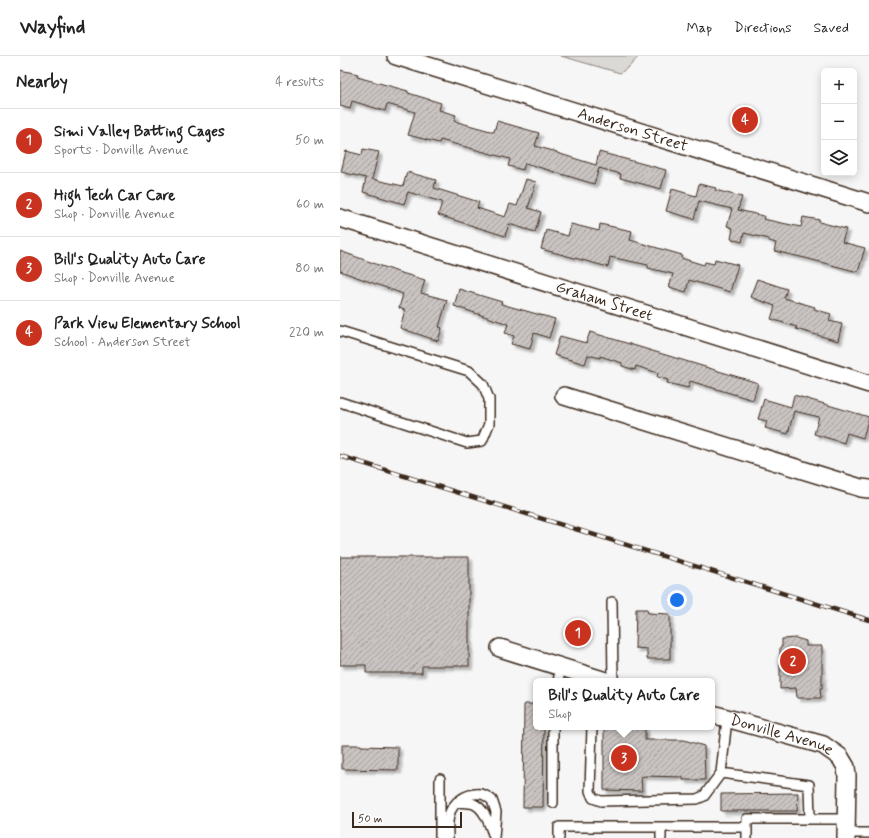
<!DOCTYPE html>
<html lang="en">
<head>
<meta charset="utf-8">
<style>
  :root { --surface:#fff; --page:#f6f6f6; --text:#222; --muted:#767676; --line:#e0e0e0; --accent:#c8321e }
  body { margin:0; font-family:Mynerve,sans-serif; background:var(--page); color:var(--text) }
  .controls { position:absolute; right:12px; top:12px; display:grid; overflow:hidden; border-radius:6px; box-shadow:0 2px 10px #0003 }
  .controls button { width:36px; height:36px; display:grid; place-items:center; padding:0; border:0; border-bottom:1px solid var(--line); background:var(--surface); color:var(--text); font:20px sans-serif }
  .scale { position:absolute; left:12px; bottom:10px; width:110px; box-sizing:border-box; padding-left:4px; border:2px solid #3b2a1e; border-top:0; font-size:11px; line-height:14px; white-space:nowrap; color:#3b2a1e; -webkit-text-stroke:3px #fff; paint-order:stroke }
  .you { position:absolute; left:337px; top:544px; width:14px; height:14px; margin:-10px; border:3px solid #fff; border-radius:50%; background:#1a73e8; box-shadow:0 0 0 6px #1a73e833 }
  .badge { display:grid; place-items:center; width:26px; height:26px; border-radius:50%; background:var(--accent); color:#fff; font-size:13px; font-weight:700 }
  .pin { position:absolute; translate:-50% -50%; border:2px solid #fff; box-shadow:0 1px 4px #0006 }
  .popup { position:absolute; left:193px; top:622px; width:182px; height:52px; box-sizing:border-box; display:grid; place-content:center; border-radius:6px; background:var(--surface); filter:drop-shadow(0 1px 3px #0005); font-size:13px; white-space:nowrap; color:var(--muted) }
  .popup b { font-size:15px; color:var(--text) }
  .popup::after { content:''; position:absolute; left:50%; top:100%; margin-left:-8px; border:8px solid transparent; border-top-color:var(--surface) }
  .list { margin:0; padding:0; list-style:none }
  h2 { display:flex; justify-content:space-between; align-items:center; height:52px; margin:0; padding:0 16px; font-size:17px }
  h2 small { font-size:13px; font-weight:400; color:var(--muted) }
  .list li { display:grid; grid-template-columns:26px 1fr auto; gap:12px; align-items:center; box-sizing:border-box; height:64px; padding:0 16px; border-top:1px solid var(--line) }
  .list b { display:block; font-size:15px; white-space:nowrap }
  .list p { margin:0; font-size:13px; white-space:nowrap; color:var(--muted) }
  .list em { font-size:13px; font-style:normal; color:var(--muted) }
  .icon { flex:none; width:22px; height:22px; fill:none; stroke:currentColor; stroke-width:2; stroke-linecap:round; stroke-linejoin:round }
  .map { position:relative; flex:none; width:529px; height:782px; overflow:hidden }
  header { display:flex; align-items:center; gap:24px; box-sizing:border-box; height:56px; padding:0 20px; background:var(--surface); border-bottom:1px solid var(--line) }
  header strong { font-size:19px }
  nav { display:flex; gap:22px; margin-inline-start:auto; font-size:14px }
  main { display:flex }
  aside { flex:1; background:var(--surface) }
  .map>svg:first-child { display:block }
  .grass { fill:#dbd9d6; stroke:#8b827a }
  .building { fill:url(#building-hatch); stroke:#3b2a1e; filter:url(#shadow) }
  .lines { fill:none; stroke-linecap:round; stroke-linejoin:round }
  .service-casing { stroke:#3b2a1e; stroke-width:12 }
  .minor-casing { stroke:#3b2a1e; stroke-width:20 }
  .service { stroke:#fff; stroke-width:9 }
  .minor { stroke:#fff; stroke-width:17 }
  .rail-casing { stroke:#3b2a1e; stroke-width:4.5 }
  .rail { stroke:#fff; stroke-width:3; stroke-dasharray:9; stroke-linecap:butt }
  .labels { text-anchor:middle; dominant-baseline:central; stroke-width:3; stroke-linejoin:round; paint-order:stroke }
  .street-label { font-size:16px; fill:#3b2a1e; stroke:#fff }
</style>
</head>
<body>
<header>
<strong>Wayfind</strong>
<nav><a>Map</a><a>Directions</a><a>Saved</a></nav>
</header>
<main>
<aside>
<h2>Nearby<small>4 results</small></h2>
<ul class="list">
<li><span class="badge">1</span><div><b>Simi Valley Batting Cages</b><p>Sports · Donville Avenue</p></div><em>50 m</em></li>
<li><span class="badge">2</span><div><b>High Tech Car Care</b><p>Shop · Donville Avenue</p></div><em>60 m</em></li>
<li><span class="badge">3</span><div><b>Bill's Quality Auto Care</b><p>Shop · Donville Avenue</p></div><em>80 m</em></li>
<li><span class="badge">4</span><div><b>Park View Elementary School</b><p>School · Anderson Street</p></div><em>220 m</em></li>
</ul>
</aside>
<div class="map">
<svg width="529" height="782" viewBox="0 0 529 782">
  <defs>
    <pattern id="building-hatch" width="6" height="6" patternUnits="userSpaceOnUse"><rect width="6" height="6" fill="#c9c3c1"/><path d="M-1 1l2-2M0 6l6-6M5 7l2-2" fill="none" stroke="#a49f9c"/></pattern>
    <filter id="shadow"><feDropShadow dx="3.5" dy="3.5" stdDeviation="1" flood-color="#0004"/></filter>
  </defs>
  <rect width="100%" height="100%" fill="#f7f6f6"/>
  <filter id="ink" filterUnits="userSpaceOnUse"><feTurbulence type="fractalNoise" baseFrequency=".025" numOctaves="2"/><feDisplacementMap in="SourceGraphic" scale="8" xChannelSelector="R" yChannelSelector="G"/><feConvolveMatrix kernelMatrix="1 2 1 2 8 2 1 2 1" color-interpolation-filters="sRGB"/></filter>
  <g filter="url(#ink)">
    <!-- grass -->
    <path class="grass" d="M 221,0 L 299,0 L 289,11 L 280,17 Z"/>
    <!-- building -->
    <path class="building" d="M 0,14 L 18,18 L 17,21 L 68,35 L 68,37 L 101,47 L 99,54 L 116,59 L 114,65 L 154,76 L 157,65 L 199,77 L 195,90 L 217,96 L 217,97 L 256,109 L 259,96 L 326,114 L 321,133 L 280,122 L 281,118 L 259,112 L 254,128 L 185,107 L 183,114 L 168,110 L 170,103 L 100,84 L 99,87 L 68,79 L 75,56 L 47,48 L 45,55 L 12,45 L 10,53 L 0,50 Z
      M 23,93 L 39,96 L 32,123 L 63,130 L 67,116 L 96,124 L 94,132 L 139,146 L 137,152 L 165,161 L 170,148 L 177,150 L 186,123 L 196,126 L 188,152 L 201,156 L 195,176 L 169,168 L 165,180 L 98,159 L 102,146 L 68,136 L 64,148 L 23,136 L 26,122 L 1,116 L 6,95 L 22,99 Z
      M 359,128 L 376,132 L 375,134 L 402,141 L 398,154 L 424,160 L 423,163 L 461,171 L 463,161 L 480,164 L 479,166 L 506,173 L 502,186 L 525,192 L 518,216 L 465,202 L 434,195 L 436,187 L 429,185 L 429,183 L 404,177 L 402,186 L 391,183 L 393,172 L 387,170 L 392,153 L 359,145 L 354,163 L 326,155 L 332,133 L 356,140 Z
      M 231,168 L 259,175 L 260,168 L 292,175 L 290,184 L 342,199 L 341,202 L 364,209 L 365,206 L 374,208 L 375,203 L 398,209 L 390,236 L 349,224 L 346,236 L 329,231 L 333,218 L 308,212 L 308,209 L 270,201 L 268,211 L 201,193 L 206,174 L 228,180 Z
      M 0,195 L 58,216 L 85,224 L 81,237 L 107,244 L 99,271 L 102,272 L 98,285 L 60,272 L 65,254 L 59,252 L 63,238 L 0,215 Z
      M 417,223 L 447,233 L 444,242 L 475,251 L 474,253 L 491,258 L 489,265 L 502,268 L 498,285 L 456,273 L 457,271 L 431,263 L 435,250 L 410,241 Z
      M 119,233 L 162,246 L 161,248 L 215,263 L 209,282 L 194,277 L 190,293 L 171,288 L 174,280 L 165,277 L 168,268 L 114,250 Z
      M 250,276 L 418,327 L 413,344 L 350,325 L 348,332 L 327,327 L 328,324 L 317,321 L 318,317 L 296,310 L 295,314 L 282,310 L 282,307 L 260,300 L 260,302 L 248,299 L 245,308 L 214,299 L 220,280 L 246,287 Z
      M 454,339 L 529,361 L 523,382 L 507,377 L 504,387 L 474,378 L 479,361 L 454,355 L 448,378 L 425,372 L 427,365 L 418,363 L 424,343 L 451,351 Z
      M 0,501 L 129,501 L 129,610 L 82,610 L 82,617 L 26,617 L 26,609 L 0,609 Z
      M 296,553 L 307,553 L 308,557 L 330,558 L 330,603 L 307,603 L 307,593 L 295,592 Z
      M 456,582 L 466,585 L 466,590 L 482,590 L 482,632 L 480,632 L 481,642 L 457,642 L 456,632 L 440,633 L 440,591 L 442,591 L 442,583 Z
      M 184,648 L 196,648 L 196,671 L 204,671 L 203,751 L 183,751 Z
      M 264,671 L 305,671 L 305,684 L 344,684 L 364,690 L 365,724 L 343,724 L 343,721 L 305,720 L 301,721 L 302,735 L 264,734 Z
      M 2,689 L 21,689 L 21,690 L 58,691 L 58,714 L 2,713 Z
      M 458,737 L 457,755 L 381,755 L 381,738 Z"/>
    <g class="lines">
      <!-- service casing -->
      <g class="service-casing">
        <path id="service" d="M 0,275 L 129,315 L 143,328 L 149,343 L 149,368 L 142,385 L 127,387 L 0,346
          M 272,546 L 273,625
          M 218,625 L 221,611
          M 387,663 L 381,717 L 469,729 L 470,763
          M 252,671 L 250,735 L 253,742 L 261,745 L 357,743 L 364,740 L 381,717
          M 117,746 C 122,747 129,746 134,748 C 145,753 149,768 153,778
          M 213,747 L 213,671
          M 321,771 L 321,782
          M 506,777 L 529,777
          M 100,782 L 100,723
          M 108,782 C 108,775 107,767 109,760 C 111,747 128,736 141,738 C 144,738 149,742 152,744 L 156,756 L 154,782
          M 219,782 L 219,771 L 407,771
          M 407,782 L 407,763 L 506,763"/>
      </g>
      <!-- minor casing -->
      <g class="minor-casing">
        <g id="minor">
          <path id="s1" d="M 56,0 L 529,147"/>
          <path id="s2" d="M 0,162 L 529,328"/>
          <path d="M 224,340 L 521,432 L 529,433"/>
          <path d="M 160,592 L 266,625"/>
          <path id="s3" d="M 372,658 L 483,689 L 500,701 L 506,711 L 507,720 L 506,782"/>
        </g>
      </g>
      <!-- service -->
      <use href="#service" class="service"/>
      <!-- minor -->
      <use href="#minor" class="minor"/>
      <!-- rail casing -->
      <g class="rail-casing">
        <path id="rail" d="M 0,400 L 529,564"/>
      </g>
      <!-- rail -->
      <use href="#rail" class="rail"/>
    </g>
  </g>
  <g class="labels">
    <!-- street labels -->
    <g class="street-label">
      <text stroke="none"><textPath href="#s1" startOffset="248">Anderson Street</textPath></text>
      <text stroke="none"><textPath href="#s2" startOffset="277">Graham Street</textPath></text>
      <text stroke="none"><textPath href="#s3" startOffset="73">Donville Avenue</textPath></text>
    </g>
  </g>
</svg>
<div class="controls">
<button>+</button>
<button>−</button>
<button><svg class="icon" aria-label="layers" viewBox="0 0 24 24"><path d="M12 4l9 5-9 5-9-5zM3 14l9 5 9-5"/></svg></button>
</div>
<div class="scale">50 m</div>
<div class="you"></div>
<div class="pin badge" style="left:238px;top:577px">1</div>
<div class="pin badge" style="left:453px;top:605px">2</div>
<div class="pin badge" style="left:284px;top:702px">3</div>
<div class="popup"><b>Bill's Quality Auto Care</b>Shop</div>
<div class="pin badge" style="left:405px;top:64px">4</div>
</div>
</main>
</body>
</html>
